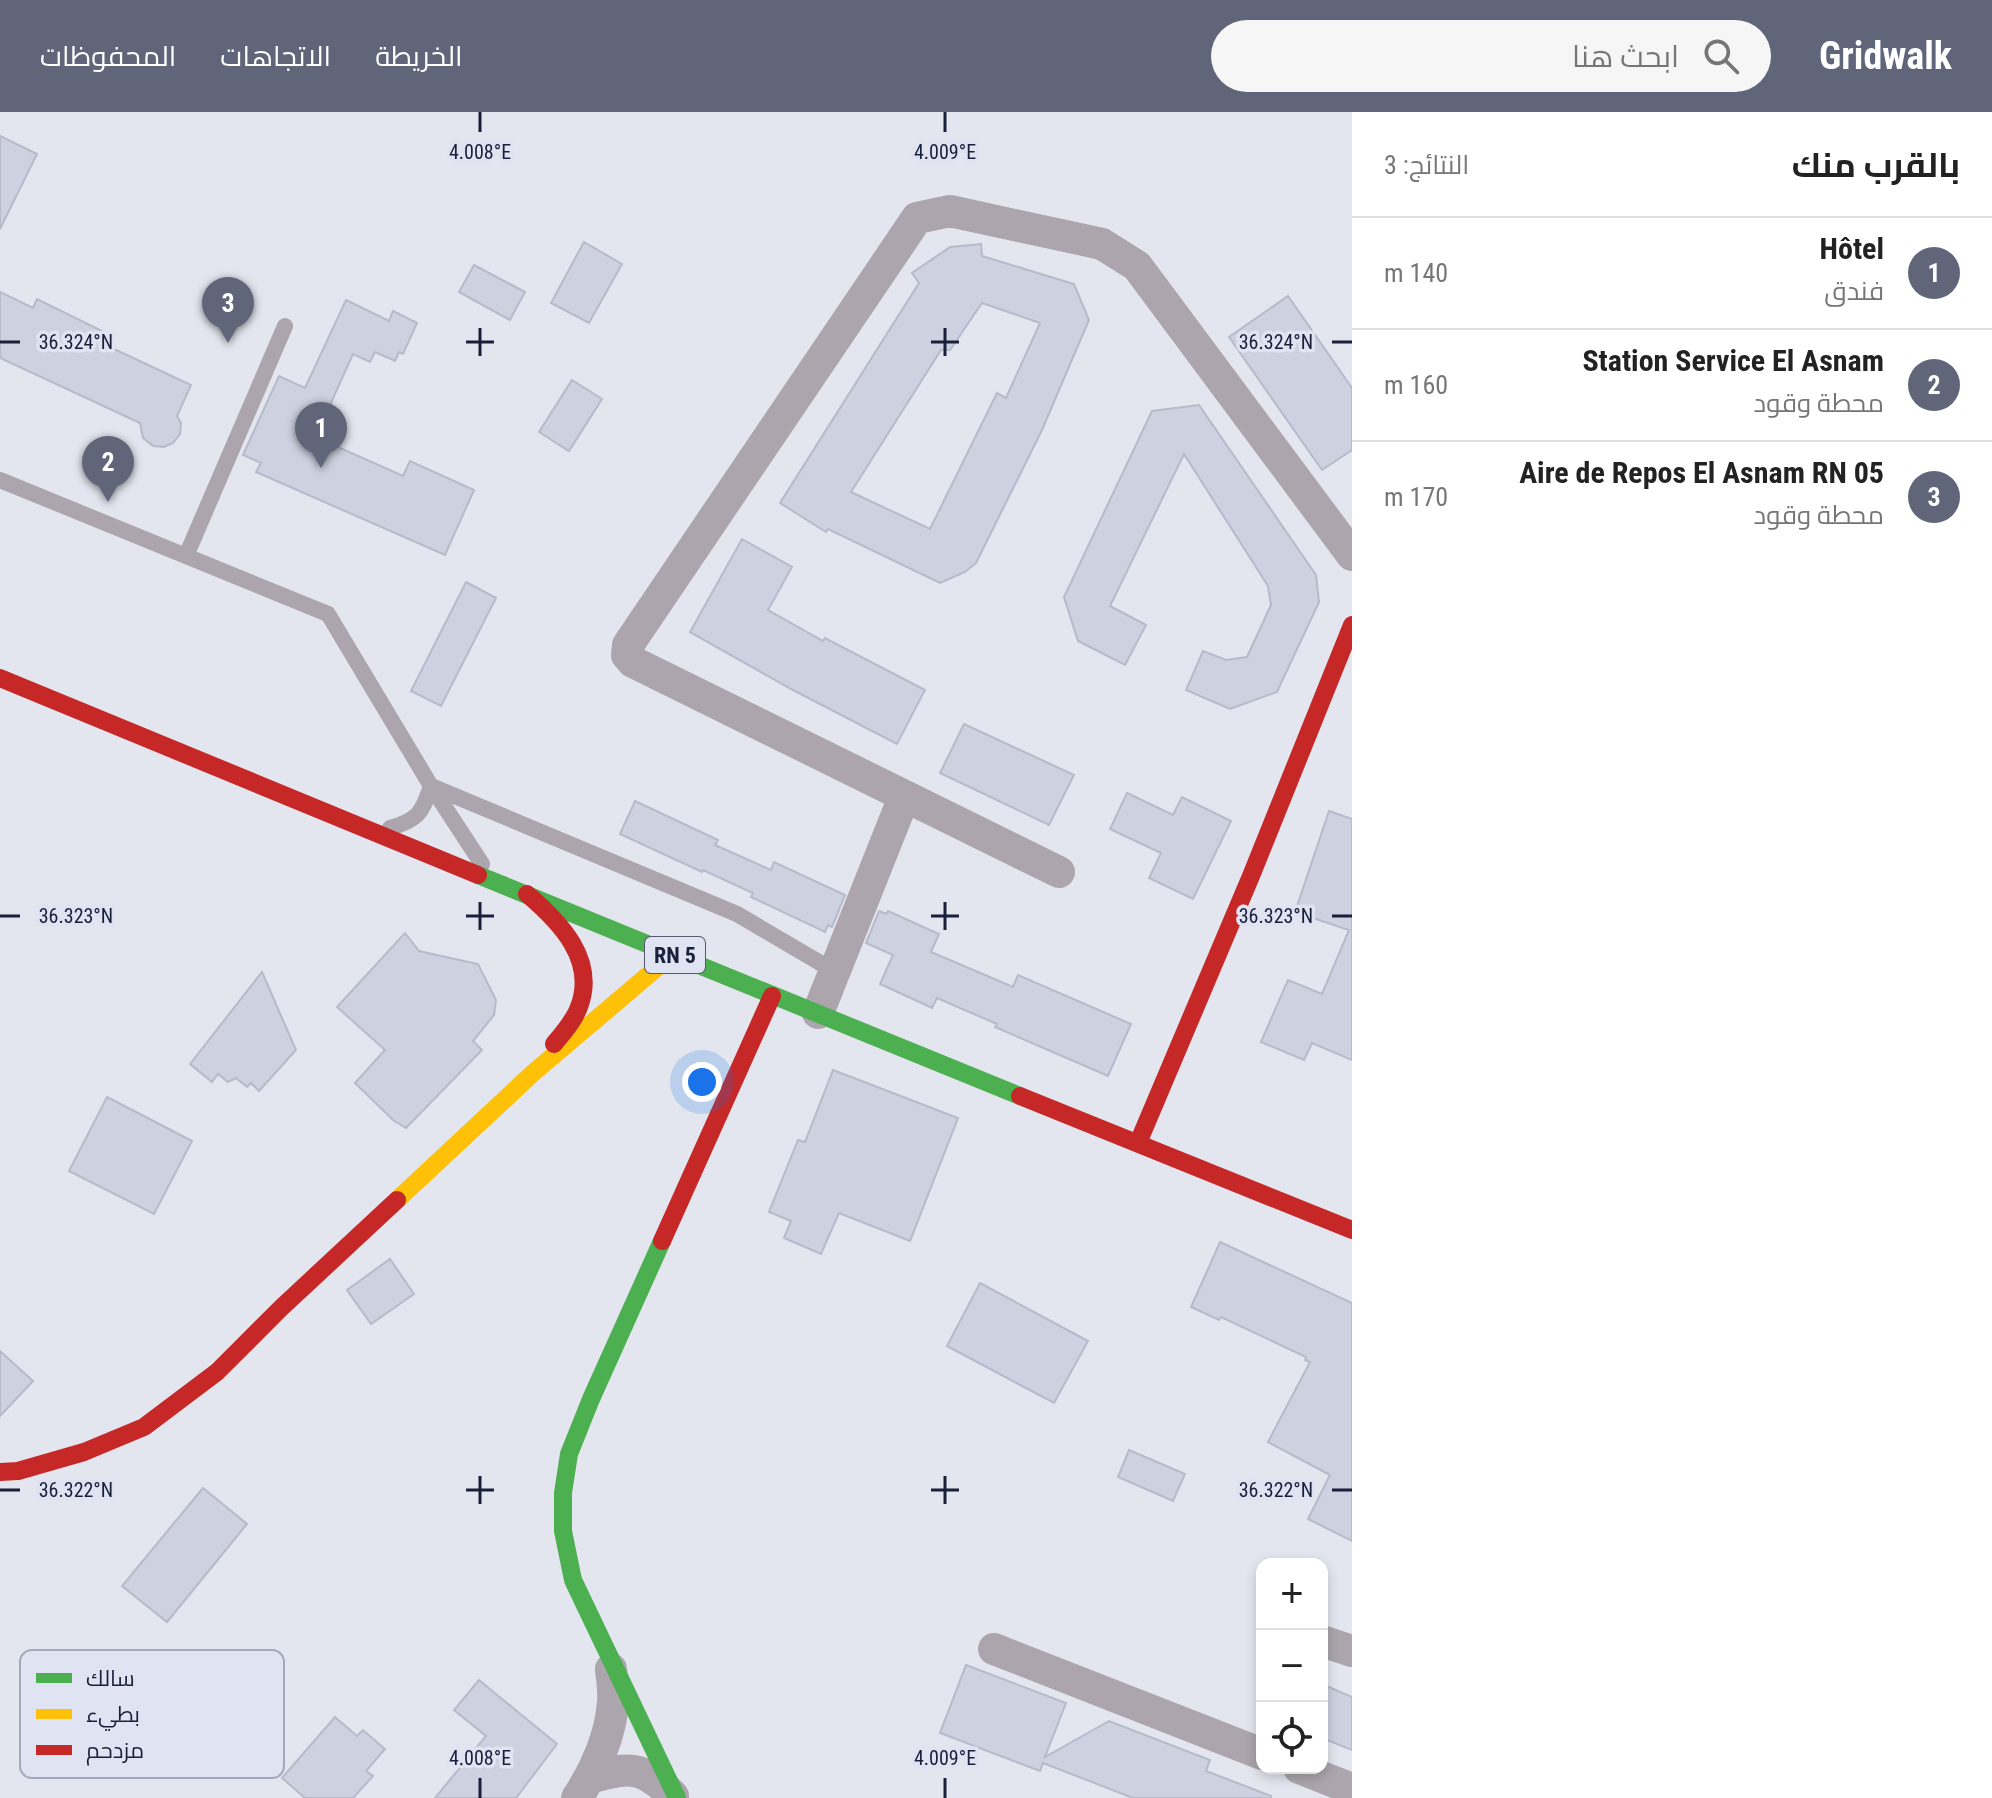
<!DOCTYPE html>
<html lang="ar">
<head>
<meta charset="utf-8">
<style>
  :root { --surface:#fff; --page:#f6f6f6; --text:#222; --muted:#767676; --line:#e0e0e0; --accent:#606579 }
  body { margin:0; font-family:"Roboto Condensed",Cairo,sans-serif; background:var(--page); color:var(--text); direction:rtl }
  .controls { position:absolute; right:24px; bottom:24px; display:grid; overflow:hidden; border-radius:16px; box-shadow:0 4px 12px #0003 }
  .controls button { width:72px; height:72px; display:grid; place-items:center; padding:0; border:0; border-bottom:2px solid var(--line); background:var(--surface); color:var(--text); font:40px sans-serif }
  .you { position:absolute; left:702px; top:970px; width:28px; height:28px; margin:-20px; border:6px solid #fff; border-radius:50%; background:#1a73e8; box-shadow:0 0 0 12px #1a73e833 }
  .badge { display:grid; place-items:center; width:52px; height:52px; border-radius:50%; background:var(--accent); color:#fff; font-size:26px; font-weight:700 }
  .pin { position:absolute; translate:-50% -66px; filter:drop-shadow(0 2px 4px #0008) }
  .pin::after { content:''; position:absolute; top:42px; width:28px; height:24px; background:inherit; clip-path:polygon(0 0,100% 0,50% 100%) }
  .list { margin:0; padding:0; list-style:none }
  h2 { display:flex; justify-content:space-between; align-items:center; height:104px; margin:0; padding:0 32px; font-size:34px }
  h2 small { font-size:26px; font-weight:400; color:var(--muted) }
  .list li { display:grid; grid-template-columns:52px 1fr auto; gap:24px; align-items:center; box-sizing:border-box; height:112px; padding:0 32px; border-top:2px solid var(--line) }
  .list b { display:block; font-size:30px; white-space:nowrap }
  .list p { margin:0; font-size:26px; white-space:nowrap; color:var(--muted) }
  .list em { font-size:26px; font-style:normal; color:var(--muted) }
  .icon { flex:none; width:44px; height:44px; fill:none; stroke:currentColor; stroke-width:2; stroke-linecap:round; stroke-linejoin:round }
  .map { position:relative; flex:none; width:1352px; height:1686px; overflow:hidden; direction:ltr }
  header { display:flex; align-items:center; gap:48px; box-sizing:border-box; height:112px; padding:0 40px; background:var(--accent); color:#fff }
  header strong { font-size:38px }
  nav { display:flex; gap:44px; margin-inline-start:auto; font-size:28px }
  .search { width:560px; height:72px; background:var(--page); display:flex; align-items:center; gap:20px; box-sizing:border-box; padding:0 28px; border-radius:44px; color:var(--muted); font-size:30px }
  main { display:flex }
  aside { flex:1; background:var(--surface) }
  .map>svg:first-child { display:block }
  .building { fill:#cdd1e0; stroke:#b6baca; stroke-width:2; fill-rule:evenodd }
  .lines { fill:none; stroke-linecap:round; stroke-linejoin:round }
  .lane { stroke:#aca5ad; stroke-width:16 }
  .street { stroke:#aca5ad; stroke-width:32 }
  .fast { stroke:#4caf50; stroke-width:18 }
  .slow { stroke:#ffc107; stroke-width:18 }
  .jam { stroke:#c62828; stroke-width:18 }
  .ticks { fill:none; stroke:#1a1f3a; stroke-width:3 }
  .labels { text-anchor:middle; dominant-baseline:central; stroke-width:7; stroke-linejoin:round; paint-order:stroke }
  .shield { fill:#dfe3f2; stroke:#555a71; stroke-width:2 }
  .shield-label { font-size:22px; font-weight:bold; fill:#1a1f3a }
  .key { fill:#dfe3f2; stroke:#a4a8bb; stroke-width:2 }
  .key-label { font-size:22px; fill:#1a1f3a }
  .ticks-label { font-size:20px; text-anchor:middle; fill:#1a1f3a; stroke:#dfe3f2; stroke-width:7; stroke-linejoin:round; paint-order:stroke }
</style>
</head>
<body>
<header>
<strong>Gridwalk</strong>
<div class="search"><svg class="icon" aria-label="search" viewBox="0 0 24 24"><circle cx="10" cy="10" r="6"/><path d="M15 15l6 6"/></svg>ابحث هنا</div>
<nav><a>الخريطة</a><a>الاتجاهات</a><a>المحفوظات</a></nav>
</header>
<main>
<aside>
<h2>بالقرب منك<small>النتائج: 3</small></h2>
<ul class="list">
<li><span class="badge">1</span><div><b>Hôtel</b><p>فندق</p></div><em>140 m</em></li>
<li><span class="badge">2</span><div><b>Station Service El Asnam</b><p>محطة وقود</p></div><em>160 m</em></li>
<li><span class="badge">3</span><div><b>Aire de Repos El Asnam RN 05</b><p>محطة وقود</p></div><em>170 m</em></li>
</ul>
</aside>
<div class="map">
<svg width="1352" height="1686" viewBox="0 0 1352 1686">
  <rect width="100%" height="100%" fill="#e3e6ee"/>
  <!-- building -->
  <path class="building" d="M 0,24 L 37,42 L 0,117 Z
    M 584,130 L 622,152 L 589,211 L 551,191 Z
    M 981,132 L 982,144 L 1074,172 L 1089,208 L 1042,318 L 976,451 L 965,460 L 940,471 L 828,417 L 826,420 L 780,391 L 919,171 L 912,161 L 950,135 ZM 982,191 L 1040,211 L 1006,286 L 997,281 L 930,417 L 851,380 L 941,238 L 950,238 Z
    M 474,153 L 525,180 L 510,208 L 459,180 Z
    M 0,180 L 33,196 L 37,187 L 104,220 L 99,230 L 191,273 L 177,304 L 181,311 L 180,322 L 173,331 L 164,335 L 153,334 L 143,326 L 140,311 L 0,246 Z
    M 1288,184 L 1352,276 L 1352,338 L 1322,358 L 1229,225 Z
    M 346,188 L 389,209 L 393,199 L 417,211 L 403,242 L 399,240 L 395,249 L 375,240 L 370,250 L 353,242 L 320,315 L 335,322 L 331,332 L 403,364 L 410,349 L 474,378 L 445,443 L 256,360 L 261,351 L 243,343 L 279,264 L 305,276 Z
    M 572,268 L 602,287 L 569,339 L 539,320 Z
    M 1199,293 L 1316,463 L 1319,490 L 1277,580 L 1230,597 L 1186,578 L 1203,539 L 1226,548 L 1247,545 L 1271,493 L 1268,474 L 1184,342 L 1110,494 L 1146,513 L 1125,553 L 1078,529 L 1064,485 L 1152,299 Z
    M 742,427 L 792,455 L 768,498 L 823,529 L 825,526 L 925,578 L 897,632 L 791,577 L 690,520 Z
    M 466,470 L 496,486 L 441,594 L 411,579 Z
    M 964,612 L 1074,663 L 1049,713 L 940,661 Z
    M 1127,681 L 1173,703 L 1182,685 L 1231,709 L 1193,787 L 1149,766 L 1161,741 L 1110,717 Z
    M 635,689 L 718,728 L 715,733 L 771,758 L 774,750 L 845,783 L 832,815 L 828,813 L 825,820 L 751,785 L 753,781 L 703,758 L 702,760 L 620,722 Z
    M 1329,699 L 1352,707 L 1352,948 L 1312,931 L 1304,948 L 1261,930 L 1288,868 L 1322,882 L 1349,818 L 1295,800 Z
    M 879,799 L 886,802 L 888,799 L 939,822 L 931,840 L 1013,875 L 1018,863 L 1131,912 L 1108,964 L 995,915 L 997,912 L 937,886 L 932,896 L 880,872 L 893,843 L 866,831 Z
    M 405,821 L 419,839 L 478,852 L 496,888 L 494,903 L 473,929 L 482,938 L 406,1016 L 393,1008 L 355,971 L 385,938 L 337,895 Z
    M 262,860 L 296,938 L 259,979 L 251,971 L 247,975 L 236,966 L 228,970 L 218,962 L 212,970 L 190,952 Z
    M 833,958 L 958,1006 L 910,1129 L 839,1101 L 821,1142 L 784,1126 L 791,1109 L 769,1100 L 798,1028 L 805,1030 Z
    M 107,985 L 192,1029 L 154,1102 L 69,1059 Z
    M 1220,1130 L 1352,1191 L 1352,1429 L 1308,1407 L 1330,1363 L 1268,1330 L 1310,1250 L 1305,1248 L 1306,1245 L 1221,1205 L 1219,1208 L 1191,1195 Z
    M 390,1147 L 414,1182 L 371,1212 L 347,1178 Z
    M 980,1171 L 1088,1229 L 1054,1291 L 947,1234 Z
    M 0,1239 L 33,1269 L 0,1304 Z
    M 1129,1338 L 1185,1362 L 1173,1389 L 1118,1365 Z
    M 203,1376 L 247,1412 L 167,1510 L 122,1474 Z
    M 966,1553 L 1066,1591 L 1045,1645 L 1109,1609 L 1210,1648 L 1206,1659 L 1271,1684 L 1271,1686 L 1133,1686 L 1043,1651 L 1040,1659 L 940,1621 Z
    M 479,1568 L 557,1632 L 516,1686 L 435,1686 L 486,1624 L 454,1598 Z
    M 1322,1572 L 1352,1585 L 1352,1638 L 1322,1626 Z
    M 335,1605 L 357,1624 L 363,1618 L 385,1637 L 366,1659 L 373,1664 L 353,1686 L 305,1686 L 282,1666 Z"/>
  <g class="lines">
    <!-- lane -->
    <path class="lane" d="M 0,368 L 328,502 L 431,674 L 482,752
      M 186,444 L 285,214
      M 390,716 C 418,708 422,701 431,674 L 737,802 L 834,859"/>
    <!-- street -->
    <path class="street" d="M 1059,760 L 633,550 L 627,543 L 628,533 L 917,106 L 950,99 L 1102,132 L 1137,154 L 1352,443
      M 818,901 L 904,685
      M 1322,1529 L 1352,1539
      M 994,1537 L 1262,1642
      M 1299,1656 L 1352,1677
      M 590,1666 C 630,1654 643,1654 673,1684
      M 577,1686 C 595,1659 611,1623 613,1590 C 614,1579 612,1568 611,1557"/>
    <!-- fast -->
    <path class="fast" d="M 478,763 L 1020,984
      M 662,1129 L 591,1287 L 569,1342 L 563,1381 L 563,1419 L 573,1468 L 677,1686"/>
    <!-- slow -->
    <path class="slow" d="M 397,1088 L 533,961 L 673,842"/>
    <!-- jam -->
    <path class="jam" d="M 0,566 L 478,763
      M 527,782 C 560,810 597,848 579,895 C 574,909 563,921 554,932
      M 1020,984 L 1352,1118
      M 1138,1031 L 1251,764 L 1352,513
      M 662,1129 L 772,884
      M 0,1360 L 18,1359 L 84,1340 L 144,1315 L 217,1260 L 281,1196 L 397,1088"/>
  </g>
  <!-- ticks -->
  <path class="ticks" d="M 480,0 L 480,20M 945,0 L 945,20M 480,216 L 480,244M 945,216 L 945,244M 0,230 L 20,230M 466,230 L 494,230M 931,230 L 959,230M 1332,230 L 1352,230M 480,790 L 480,818M 945,790 L 945,818M 0,804 L 20,804M 466,804 L 494,804M 931,804 L 959,804M 1332,804 L 1352,804M 480,1364 L 480,1392M 945,1364 L 945,1392M 0,1378 L 20,1378M 466,1378 L 494,1378M 931,1378 L 959,1378M 1332,1378 L 1352,1378M 480,1666 L 480,1686M 945,1666 L 945,1686"/>
  <g class="labels">
    <!-- shield labels -->
    <rect class="shield" x="645" y="825" width="60" height="36" rx="6"/>
    <g class="shield-label">
      <text x="675" y="843">RN 5</text>
    </g>
  </g>
  <!-- legend -->
  <rect x="20" y="1538" width="264" height="128" rx="12" class="key"/>
  <rect x="36" y="1561" width="36" height="10" fill="#4caf50"/>
  <rect x="36" y="1597" width="36" height="10" fill="#ffc107"/>
  <rect x="36" y="1633" width="36" height="10" fill="#c62828"/>
  <g class="key-label">
    <text x="86" y="1574">سالك</text>
    <text x="86" y="1610">بطيء</text>
    <text x="86" y="1646">مزدحم</text>
  </g>
  <g class="ticks-label">
    <text x="480" y="47">4.008°E</text>
    <text x="945" y="47">4.009°E</text>
    <text x="76" y="237">36.324°N</text>
    <text x="1276" y="237">36.324°N</text>
    <text x="76" y="811">36.323°N</text>
    <text x="1276" y="811">36.323°N</text>
    <text x="76" y="1385">36.322°N</text>
    <text x="1276" y="1385">36.322°N</text>
    <text x="480" y="1653">4.008°E</text>
    <text x="945" y="1653">4.009°E</text>
  </g>
</svg>
<div class="controls">
<button>+</button>
<button>−</button>
<button><svg class="icon" aria-label="locate" viewBox="0 0 24 24"><circle cx="12" cy="12" r="6"/><path d="M12 2v4M12 18v4M2 12h4M18 12h4"/></svg></button>
</div>
<div class="you"></div>
<div class="pin badge" style="left:321px;top:356px">1</div>
<div class="pin badge" style="left:108px;top:390px">2</div>
<div class="pin badge" style="left:228px;top:231px">3</div>
</div>
</main>
</body>
</html>
